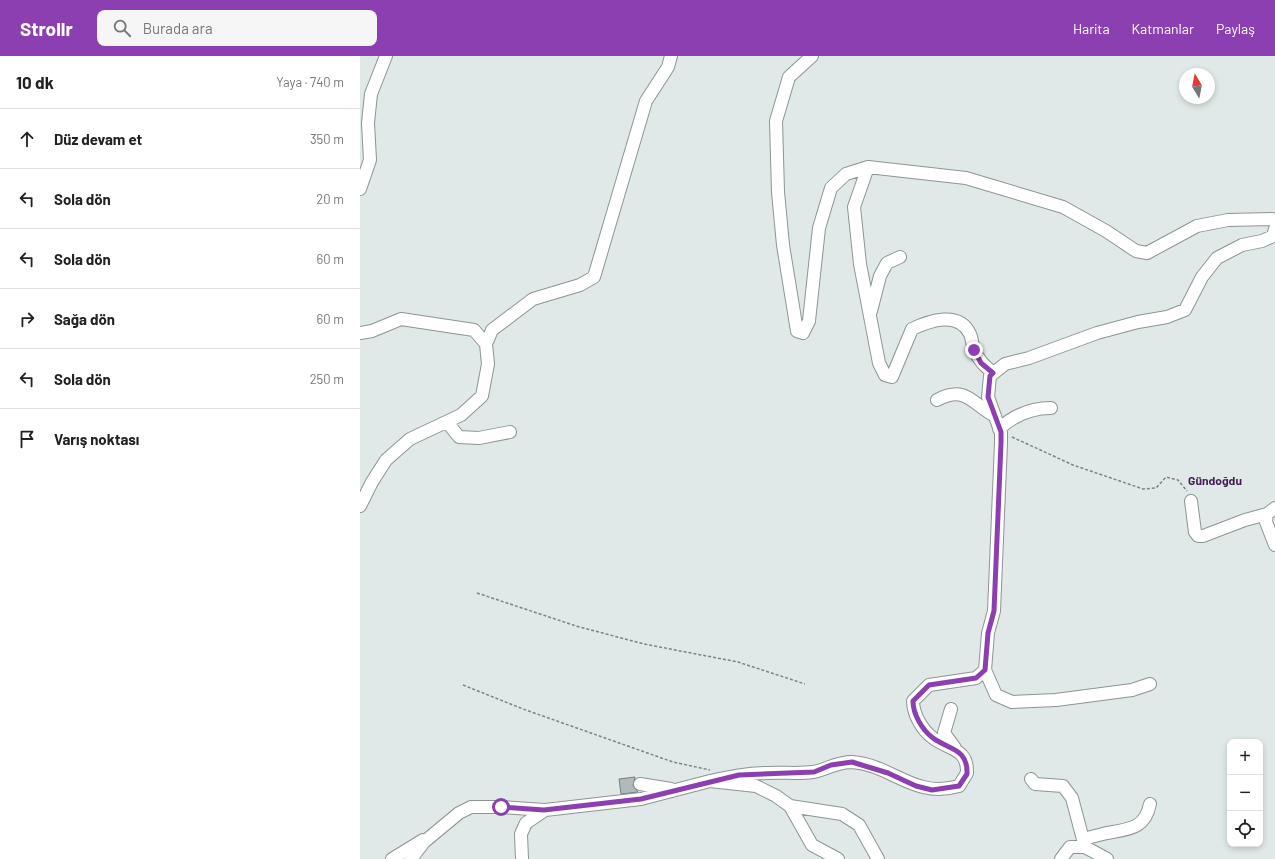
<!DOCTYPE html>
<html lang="tr">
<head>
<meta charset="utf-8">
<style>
  :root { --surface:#fff; --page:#f6f6f6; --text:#222; --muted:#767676; --line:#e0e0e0; --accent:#8c3fb0 }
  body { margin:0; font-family:Barlow,sans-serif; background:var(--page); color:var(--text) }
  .controls { position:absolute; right:12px; bottom:12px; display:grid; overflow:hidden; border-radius:8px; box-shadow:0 2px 6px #0003 }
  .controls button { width:36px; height:36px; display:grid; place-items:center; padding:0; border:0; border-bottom:1px solid var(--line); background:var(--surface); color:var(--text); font:20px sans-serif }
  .compass { position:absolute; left:819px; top:12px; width:36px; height:36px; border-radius:50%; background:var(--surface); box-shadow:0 2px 6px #0003; rotate:350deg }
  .stop { position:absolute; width:12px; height:12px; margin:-9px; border:3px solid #8c3fb0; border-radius:50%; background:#fff }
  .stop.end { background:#8c3fb0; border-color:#fff; box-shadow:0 1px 4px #0008 }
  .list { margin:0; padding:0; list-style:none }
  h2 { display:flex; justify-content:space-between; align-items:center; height:52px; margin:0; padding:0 16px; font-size:17px }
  h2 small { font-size:13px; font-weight:400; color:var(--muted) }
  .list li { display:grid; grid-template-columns:26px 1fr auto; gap:12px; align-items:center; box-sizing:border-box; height:60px; padding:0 16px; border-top:1px solid var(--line) }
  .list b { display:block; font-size:15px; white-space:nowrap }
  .list em { font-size:13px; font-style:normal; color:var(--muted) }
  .icon { flex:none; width:22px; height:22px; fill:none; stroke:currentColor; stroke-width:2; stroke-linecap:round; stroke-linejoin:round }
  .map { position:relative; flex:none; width:915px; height:803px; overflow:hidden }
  header { display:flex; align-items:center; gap:24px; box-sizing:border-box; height:56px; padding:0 20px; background:var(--accent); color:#fff }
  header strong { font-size:19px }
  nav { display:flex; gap:22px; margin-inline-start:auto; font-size:14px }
  .search { width:280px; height:36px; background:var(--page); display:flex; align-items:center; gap:10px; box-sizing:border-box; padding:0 14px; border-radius:8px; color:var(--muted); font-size:15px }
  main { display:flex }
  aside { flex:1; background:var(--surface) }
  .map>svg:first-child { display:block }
  .building { fill:#b1babb; stroke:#777f81 }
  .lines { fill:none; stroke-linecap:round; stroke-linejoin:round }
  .minor-casing { stroke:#8d9594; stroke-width:14 }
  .path { stroke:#7c8381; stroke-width:1.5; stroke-dasharray:3 2; stroke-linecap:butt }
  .minor { stroke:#fff; stroke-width:12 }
  .route { stroke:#8c3fb0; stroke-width:5 }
  .labels { text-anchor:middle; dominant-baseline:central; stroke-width:3; stroke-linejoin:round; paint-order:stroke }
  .quarter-label { font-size:12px; font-weight:bold; fill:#431e54; stroke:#e0e9e7 }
</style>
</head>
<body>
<header>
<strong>Strollr</strong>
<div class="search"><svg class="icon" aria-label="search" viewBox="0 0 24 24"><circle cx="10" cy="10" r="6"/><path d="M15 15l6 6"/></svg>Burada ara</div>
<nav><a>Harita</a><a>Katmanlar</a><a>Paylaş</a></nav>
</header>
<main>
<aside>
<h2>10 dk<small>Yaya · 740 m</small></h2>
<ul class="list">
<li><svg class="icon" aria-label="ahead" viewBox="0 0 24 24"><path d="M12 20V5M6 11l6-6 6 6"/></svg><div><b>Düz devam et</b></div><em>350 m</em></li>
<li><svg class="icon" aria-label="left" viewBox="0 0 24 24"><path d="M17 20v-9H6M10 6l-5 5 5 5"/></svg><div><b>Sola dön</b></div><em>20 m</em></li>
<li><svg class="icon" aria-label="left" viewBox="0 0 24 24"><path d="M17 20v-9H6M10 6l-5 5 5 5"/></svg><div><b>Sola dön</b></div><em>60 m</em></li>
<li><svg class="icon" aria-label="right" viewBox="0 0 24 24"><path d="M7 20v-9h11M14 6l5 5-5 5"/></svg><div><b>Sağa dön</b></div><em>60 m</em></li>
<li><svg class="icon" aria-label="left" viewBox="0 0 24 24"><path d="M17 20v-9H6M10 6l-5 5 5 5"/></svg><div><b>Sola dön</b></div><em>250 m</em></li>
<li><svg class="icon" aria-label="arrive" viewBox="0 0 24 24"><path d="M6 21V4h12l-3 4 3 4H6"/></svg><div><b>Varış noktası</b></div></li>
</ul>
</aside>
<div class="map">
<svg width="915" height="803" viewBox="0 0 915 803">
  <rect width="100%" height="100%" fill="#e0e9e7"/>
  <!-- building -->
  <path class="building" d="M 275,721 L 273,730 L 278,736 L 261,738 L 259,723 Z"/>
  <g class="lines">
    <!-- minor casing -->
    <g class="minor-casing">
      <path id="minor" d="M 452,0 L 429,21 L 416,65 L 418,136 L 423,189 L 437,275 L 443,277 L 449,265 L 459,172 L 471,132 L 486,118 L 508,111 L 606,122 L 703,151 L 746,175 L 776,195 L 787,197 L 837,170 L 868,164 L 912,163 L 915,166
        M 508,111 L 494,151 L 500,208 L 519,307 L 525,319 L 532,321 L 552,273 C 569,265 599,254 610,278 C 612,282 612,288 614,293 C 618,304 625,310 633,317
        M 0,133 L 10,104 L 8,67 L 11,38 L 26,0
        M 511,255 L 520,220 L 527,207 L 540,201
        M 0,277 L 12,275 L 41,263 L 114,274 L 126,288 L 128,308 L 122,340 L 101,359 L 50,383 L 26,404 L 12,426 L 0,450
        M 126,288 L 132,274 L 173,243 L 220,229 L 234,221 L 286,45 L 308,11 L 311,0
        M 577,344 C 606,329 611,347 635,360
        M 87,366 L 99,381 L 119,382 L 150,376
        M 639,373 C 654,359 670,352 691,352
        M 831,445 L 835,476 L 838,480 L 843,480 L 885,464 L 907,458
        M 915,452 L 907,458 L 906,466 L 915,489
        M 625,614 L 636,639 L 652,646 L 696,644 L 772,634 L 790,628
        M 591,653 L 584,677 L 595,692
        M 671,723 L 675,728 L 703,730 L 712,742 L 725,791
        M 350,725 C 369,721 388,717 408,717 C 422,716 439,718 453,716 C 466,714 476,706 492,706 C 533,709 553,743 599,730 L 607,717 C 608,692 589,694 573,682 C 562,674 553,658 553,645 L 569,629 L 616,622 L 625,614 L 628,577 L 634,555 L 641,387 L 641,377 L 628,341 L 630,320 L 645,308 L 669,302 L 737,277 L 778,266 L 807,261 L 825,254 L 842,221 L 857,202 L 882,189 L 902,185 L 913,180 L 915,173
        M 280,728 L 311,733
        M 430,750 L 452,789 L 478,803
        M 723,783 C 731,781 739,779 747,777 C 769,773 785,773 790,748
        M 32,803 L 63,784
        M 51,803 L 64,786 L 99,757 L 111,751 L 141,751 L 185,754 L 281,743 L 350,725 L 396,730 L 416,740 L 430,750 L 482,758 L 499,769 L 518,803
        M 162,803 L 161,778 L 166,767 L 185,754
        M 701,803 L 710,791 L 725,791 L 747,803"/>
    </g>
    <!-- path -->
    <path class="path" d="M 652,381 L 713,409 L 783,433 L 796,432 L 806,421 L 818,424 L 827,435
      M 117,537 L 216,570 L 284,588 L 378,606 L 445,628
      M 103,629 L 163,653 L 313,706 L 350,714"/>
    <!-- minor -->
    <use href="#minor" class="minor"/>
  </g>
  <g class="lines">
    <!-- route -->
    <path class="route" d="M 141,751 L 184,754 L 281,743 L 379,719 L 454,716 L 471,709 L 492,706 L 528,717 L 556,730 L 572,734 L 599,730 L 607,718 C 608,692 589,694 573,682 C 562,674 553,658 553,645 L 569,629 L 616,622 L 625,614 L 628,577 L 634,555 L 641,387 L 641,376 L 628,341 L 630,320 L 633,317 L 621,307 L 614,294"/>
  </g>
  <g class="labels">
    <!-- quarter labels -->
    <g class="quarter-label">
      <text x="855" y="424">Gündoğdu</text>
    </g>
  </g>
</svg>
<div class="controls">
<button>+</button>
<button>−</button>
<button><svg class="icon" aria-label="locate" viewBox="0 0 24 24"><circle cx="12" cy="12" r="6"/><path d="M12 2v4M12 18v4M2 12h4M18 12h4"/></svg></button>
</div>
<svg class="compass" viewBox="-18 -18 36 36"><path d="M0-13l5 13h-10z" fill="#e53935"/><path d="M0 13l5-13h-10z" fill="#767676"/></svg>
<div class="stop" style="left:141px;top:751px"></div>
<div class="stop end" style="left:614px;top:294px"></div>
</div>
</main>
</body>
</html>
